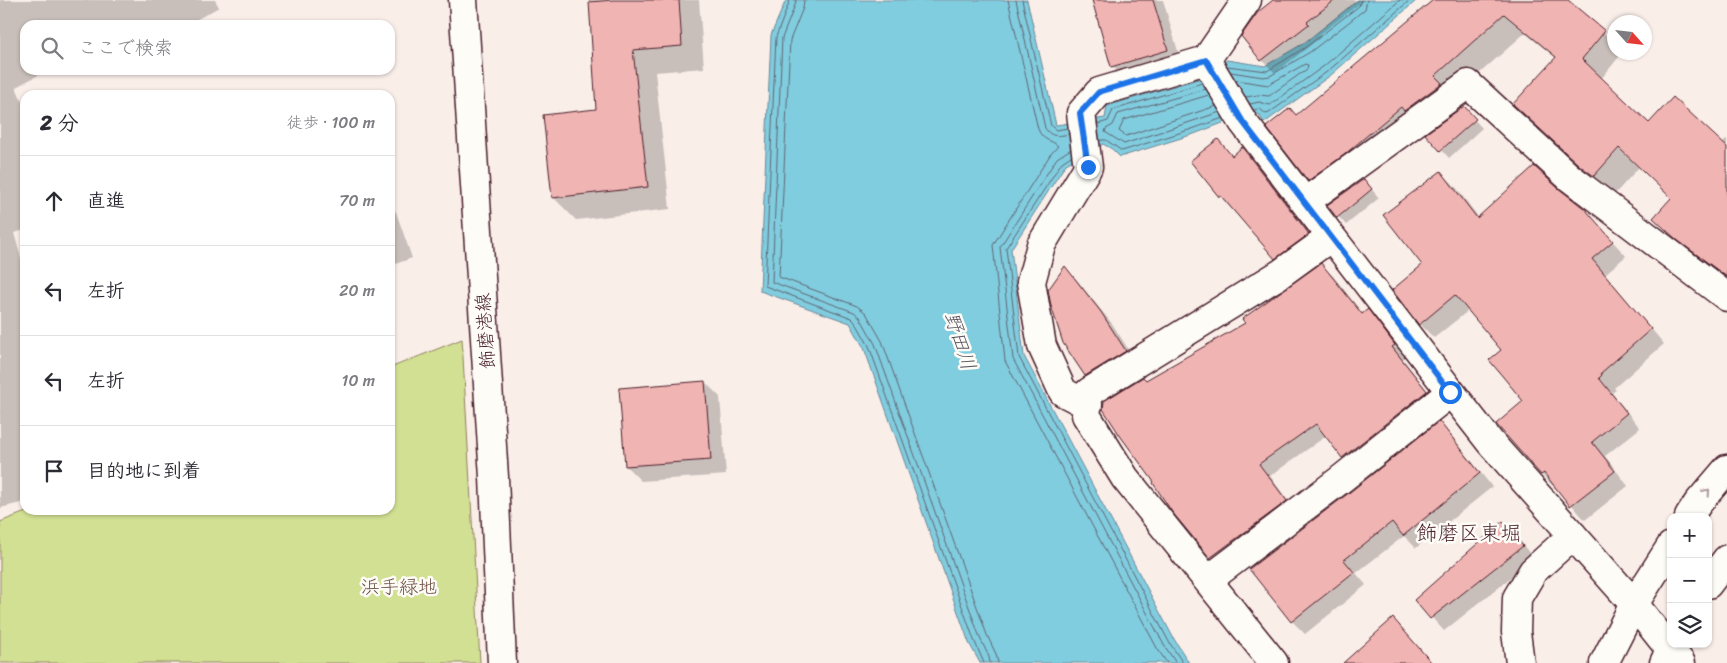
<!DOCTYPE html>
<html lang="ja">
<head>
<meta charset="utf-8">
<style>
  :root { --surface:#fff; --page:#f2f2f3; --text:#2b2b33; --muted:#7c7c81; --line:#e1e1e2 }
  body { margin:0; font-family:Sriracha,"Klee One",sans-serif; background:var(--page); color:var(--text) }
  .controls { position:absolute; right:15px; bottom:15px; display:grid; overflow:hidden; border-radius:10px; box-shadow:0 1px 4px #0004 }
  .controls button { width:45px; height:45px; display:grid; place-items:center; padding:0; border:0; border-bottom:1px solid var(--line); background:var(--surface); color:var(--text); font:25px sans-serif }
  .compass { position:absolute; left:1607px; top:15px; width:45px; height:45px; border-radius:50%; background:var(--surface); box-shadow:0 1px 4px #0004; rotate:117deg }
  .stop { position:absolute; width:15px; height:15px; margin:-11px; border:4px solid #1a73e8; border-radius:50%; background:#fff }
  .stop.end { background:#1a73e8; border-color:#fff; box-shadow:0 1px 5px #0008 }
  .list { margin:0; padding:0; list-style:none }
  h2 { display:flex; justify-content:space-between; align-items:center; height:65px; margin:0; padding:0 20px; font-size:21px }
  h2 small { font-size:16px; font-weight:400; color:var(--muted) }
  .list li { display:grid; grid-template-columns:32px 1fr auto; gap:15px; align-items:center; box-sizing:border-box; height:90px; padding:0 20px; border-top:1px solid var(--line) }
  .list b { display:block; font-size:19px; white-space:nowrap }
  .list em { font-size:16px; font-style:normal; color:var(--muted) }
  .icon { flex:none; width:28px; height:28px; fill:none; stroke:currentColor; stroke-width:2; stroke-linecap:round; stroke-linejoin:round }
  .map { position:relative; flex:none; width:1727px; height:663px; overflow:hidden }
  .search { position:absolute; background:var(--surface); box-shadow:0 1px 4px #0004; left:20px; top:20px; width:375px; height:55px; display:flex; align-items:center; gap:12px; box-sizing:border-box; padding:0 18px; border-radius:15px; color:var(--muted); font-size:19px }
  .panel { position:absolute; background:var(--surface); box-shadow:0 1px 4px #0004; left:20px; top:90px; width:375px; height:425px; border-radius:15px }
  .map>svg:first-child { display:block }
  .green { fill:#d2e093; stroke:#8e805f }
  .water { fill:#80cddf; stroke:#6a8797 }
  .shadow { fill:#0003 }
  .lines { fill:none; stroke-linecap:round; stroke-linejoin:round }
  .shore { stroke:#606573; stroke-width:1 }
  .building { fill:#f0b4b2; stroke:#4a1f2b }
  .street-casing { stroke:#4a1f2b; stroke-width:31 }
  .secondary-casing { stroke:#4a1f2b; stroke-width:31 }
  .highway-casing { stroke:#4a1f2b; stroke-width:31 }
  .street { stroke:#fdfcf7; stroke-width:28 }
  .secondary { stroke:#fdfcf7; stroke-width:28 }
  .highway { stroke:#fdfcf7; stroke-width:28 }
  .oneway { stroke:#ac999b }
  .route { stroke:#1a73e8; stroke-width:6 }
  .labels { text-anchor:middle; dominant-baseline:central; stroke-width:5; stroke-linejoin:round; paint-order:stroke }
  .street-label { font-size:19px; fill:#4a1f2b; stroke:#fdfcf7 }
  .park-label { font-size:19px; fill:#6c4f45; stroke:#fdfcf7 }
  .water-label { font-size:20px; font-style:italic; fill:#5a5361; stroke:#fdfcf7 }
  .quarter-label { font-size:21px; fill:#4a1f2b; stroke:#fdfcf7 }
</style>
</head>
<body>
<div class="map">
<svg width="1727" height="663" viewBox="0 0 1727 663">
  <rect width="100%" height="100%" fill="#faeee9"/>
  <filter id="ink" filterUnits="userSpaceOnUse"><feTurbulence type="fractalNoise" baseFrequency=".02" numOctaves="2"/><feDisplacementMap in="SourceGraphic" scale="10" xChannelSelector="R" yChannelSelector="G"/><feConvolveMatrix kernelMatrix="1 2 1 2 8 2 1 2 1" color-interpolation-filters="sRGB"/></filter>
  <g filter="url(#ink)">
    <!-- green -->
    <path class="green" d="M 462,339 L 480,663 L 0,663 L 0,522 L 31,510 L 390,510 L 390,368 Z"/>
    <!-- water -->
    <path class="water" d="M 786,0 L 1027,0 L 1056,125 L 1105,118 L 1107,106 L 1201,78 L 1227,60 L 1265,66 L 1304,43 L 1358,0 L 1417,0 L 1331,75 L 1264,123 L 1259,114 L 1233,119 L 1194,134 L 1120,157 L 1112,149 L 1103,144 L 1066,164 L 1011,249 L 1024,356 L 1174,639 L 1189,663 L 980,663 L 969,643 L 864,348 L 850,323 L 760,291 L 771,35 Z"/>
    <!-- shadow -->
    <path class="shadow" d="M 0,0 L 215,0 L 219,7 L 187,25 L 25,25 L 25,70 L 48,70 L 16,87 L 25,108 L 25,230 L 14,233 L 25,272 L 25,502 L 0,508 Z
      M 590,0 L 699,0 L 704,68 L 655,72 L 670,209 L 576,220 L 553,197 L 597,110 Z
      M 1093,0 L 1163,0 L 1182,65 L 1127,81 L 1112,66 Z
      M 1275,0 L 1364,0 L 1319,35 L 1321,37 L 1275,73 L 1262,60 L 1243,36 Z
      M 1435,0 L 1566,0 L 1614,42 L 1614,52 L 1623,52 L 1601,79 L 1649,125 L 1722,144 L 1727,139 L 1727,281 L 1699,259 L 1675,237 L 1672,199 L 1639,167 L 1614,195 L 1600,185 L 1515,104 L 1556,58 L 1525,33 L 1454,96 L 1328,199 L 1309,180 L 1297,117 Z
      M 1471,116 L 1482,128 L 1449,158 L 1427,134 Z
      M 1218,141 L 1233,156 L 1242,149 L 1254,160 L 1320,246 L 1287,270 L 1275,258 L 1220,196 Z
      M 1441,172 L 1455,186 L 1479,218 L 1558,189 L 1584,210 L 1626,256 L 1605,274 L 1664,344 L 1614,388 L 1616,390 L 1612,393 L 1640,428 L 1605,456 L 1628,486 L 1585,520 L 1557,488 L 1556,489 L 1542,475 L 1497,424 L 1525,402 L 1503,350 L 1469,310 L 1434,338 L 1420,324 L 1424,265 Z
      M 1364,180 L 1379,198 L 1346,225 L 1329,206 Z
      M 390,205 L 396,212 L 412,258 L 390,266 Z
      M 1321,265 L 1333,276 L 1363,314 L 1368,311 L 1379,322 L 1405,357 L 1403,359 L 1437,403 L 1355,469 L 1343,458 L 1326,436 L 1270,476 L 1297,513 L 1222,569 L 1211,557 L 1146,381 L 1247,324 Z
      M 1065,268 L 1077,280 L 1113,325 L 1137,363 L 1098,387 L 1086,375 Z
      M 705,382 L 720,397 L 726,475 L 641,481 L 626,466 Z
      M 1439,423 L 1452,436 L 1492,487 L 1416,548 L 1404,536 L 1356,573 L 1366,585 L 1305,634 L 1292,621 L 1350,493 Z
      M 1503,522 L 1515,535 L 1534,559 L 1444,631 L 1416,600 Z"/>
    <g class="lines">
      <!-- shore -->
      <path class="shore" d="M 790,0 L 776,37 L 765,286 L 852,318 L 855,321 L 869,346 L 974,640 L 984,663
        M 796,0 L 795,5 L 782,38 L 772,282 L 854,312 L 860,317 L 875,344 L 980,638 L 989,657 L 990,663
        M 804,0 L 803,8 L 790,40 L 779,277 L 857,306 L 866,313 L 882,341 L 987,635 L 996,654 L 998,663
        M 1008,0 L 1038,129 C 1043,142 1051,139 1058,146 L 1050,155 L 993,245 L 1005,361 L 1157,648 L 1167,663
        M 1016,0 L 1045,128 C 1051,138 1059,136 1069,134
        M 1022,0 L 1051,126 L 1056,130 L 1068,128
        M 1227,66 L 1267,71 L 1306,47 L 1359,6 L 1361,0
        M 1231,72 L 1263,77 L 1270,76 L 1310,52 L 1349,22 L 1365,9 L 1367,0
        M 1236,80 L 1268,85 L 1305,64 L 1308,65 L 1307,69 L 1269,96 L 1258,95 L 1246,97
        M 1206,89 L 1118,114 L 1113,125 L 1106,129 L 1105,132 L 1124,144 L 1220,112
        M 1209,95 L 1124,120 L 1119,131 L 1126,136 L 1216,106
        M 1250,104 L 1259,102 L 1270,105 L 1324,66 L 1400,0
        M 1253,110 L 1260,109 L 1266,114 L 1269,113 L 1328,71 L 1410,0
        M 1098,124 L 1108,121 L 1113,110 L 1202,83
        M 1100,140 L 1106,140 L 1122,151 L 1192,129 L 1223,118
        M 1071,149 L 1057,158 L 1000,247 L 1013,359 L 1164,645 L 1176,663
        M 1071,156 L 1062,162 L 1006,248 L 1019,357 L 1169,642 L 1183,663"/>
    </g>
    <!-- building -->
    <path class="building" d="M 613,0 L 679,0 L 682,46 L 633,50 L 648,187 L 552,198 L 543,115 L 596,109 L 589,2 Z
      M 1092,0 L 1153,0 L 1168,50 L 1111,67 Z
      M 1273,0 L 1335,0 L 1307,22 L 1309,24 L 1261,61 L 1241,36 L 1258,12 Z
      M 1433,0 L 1568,0 L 1605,31 L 1582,59 L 1649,123 L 1673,97 L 1727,147 L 1727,277 L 1677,240 L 1653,218 L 1671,198 L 1619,148 L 1594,176 L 1579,165 L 1513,104 L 1556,57 L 1504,14 L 1435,76 L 1442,83 L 1404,111 L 1401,107 L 1344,155 L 1308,181 L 1266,127 L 1290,108 L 1296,115 Z
      M 1464,106 L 1476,119 L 1440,151 L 1425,134 Z
      M 1218,139 L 1232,156 L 1242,147 L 1309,234 L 1275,259 L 1221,196 L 1219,197 L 1190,161 Z
      M 1534,166 L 1558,188 L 1585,209 L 1613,241 L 1592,259 L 1651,329 L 1601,373 L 1602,375 L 1599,378 L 1627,413 L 1592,442 L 1615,471 L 1570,506 L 1544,473 L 1541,475 L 1496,424 L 1523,401 L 1489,360 L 1501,350 L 1455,295 L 1419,325 L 1392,290 L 1422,265 L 1383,215 L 1441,171 L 1477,218 Z
      M 1364,179 L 1372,189 L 1337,218 L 1327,205 Z
      M 1321,263 L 1362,314 L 1368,309 L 1395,345 L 1392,347 L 1427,391 L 1342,458 L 1316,424 L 1259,464 L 1287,501 L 1210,558 L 1172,512 L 1153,483 L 1154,482 L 1121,437 L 1103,409 L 1104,401 L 1143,377 L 1146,380 L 1245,323 L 1242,319 Z
      M 1065,266 L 1101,312 L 1126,351 L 1085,376 L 1063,343 L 1051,306 L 1048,290 Z
      M 705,381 L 711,460 L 625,466 L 619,388 Z
      M 1439,421 L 1480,473 L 1403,536 L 1392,522 L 1344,560 L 1354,572 L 1291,622 L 1249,569 L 1350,492 Z
      M 1503,521 L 1523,546 L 1430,619 L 1414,600 Z
      M 1393,618 L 1432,663 L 1343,663 Z"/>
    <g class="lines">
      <!-- street casing -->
      <g class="street-casing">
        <path id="street" d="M 1206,60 L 1243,122 L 1451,392 L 1490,442 L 1634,604 L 1681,663
          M 1305,202 L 1468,84 L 1569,177 L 1727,297
          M 1088,405 L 1063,392 L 1042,346 L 1031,282 L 1041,245 L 1088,167 L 1081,113 L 1099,92 L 1206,60 L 1247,0
          M 1208,580 L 1340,480 L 1451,392
          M 1274,663 L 1125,478 L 1086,415 L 1089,392 L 1280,274 L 1331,237
          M 1520,663 L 1516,632 L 1517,598 L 1533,571 L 1573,535"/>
      </g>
      <!-- secondary casing -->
      <g class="secondary-casing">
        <path id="secondary" d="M 463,0 L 494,477 L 502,663"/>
      </g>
      <!-- highway casing -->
      <g class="highway-casing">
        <path id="highway" d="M 1689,517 L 1698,503 L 1727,469
          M 1708,584 L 1727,559
          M 1604,663 L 1634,604 L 1671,546
          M 1664,663 L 1673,644"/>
      </g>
      <!-- street -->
      <use href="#street" class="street"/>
      <!-- secondary -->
      <use href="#secondary" class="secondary"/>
      <!-- highway -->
      <use href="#highway" class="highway"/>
    </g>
    <!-- one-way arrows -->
    <defs><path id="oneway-chevron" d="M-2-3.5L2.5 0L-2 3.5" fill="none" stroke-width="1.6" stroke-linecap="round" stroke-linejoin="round" transform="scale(1.25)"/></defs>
    <use class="oneway" href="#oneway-chevron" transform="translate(1707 492) rotate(-49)"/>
  </g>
  <g class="lines" filter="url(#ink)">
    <!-- route -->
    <path class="route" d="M 1088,167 L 1080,113 L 1099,92 L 1206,60 L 1243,122 L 1450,392"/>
  </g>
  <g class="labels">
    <!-- street labels -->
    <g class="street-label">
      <text transform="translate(485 331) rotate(-94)">飾磨港線</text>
    </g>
    <!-- park labels -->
    <g class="park-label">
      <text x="399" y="586">浜手緑地</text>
    </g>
    <!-- water labels -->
    <g class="water-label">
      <text transform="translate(960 341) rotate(72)">野田川</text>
    </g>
    <!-- quarter labels -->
    <g class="quarter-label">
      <text x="1469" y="533">飾磨区東堀</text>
    </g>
  </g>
</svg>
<div class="controls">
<button>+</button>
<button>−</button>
<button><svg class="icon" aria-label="layers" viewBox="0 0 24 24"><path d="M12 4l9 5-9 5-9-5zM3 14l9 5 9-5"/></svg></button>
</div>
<svg class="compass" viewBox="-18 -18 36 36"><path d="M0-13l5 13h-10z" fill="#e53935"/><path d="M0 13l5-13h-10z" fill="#7c7c81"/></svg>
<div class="stop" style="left:1450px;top:392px"></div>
<div class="stop end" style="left:1088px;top:167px"></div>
<div class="search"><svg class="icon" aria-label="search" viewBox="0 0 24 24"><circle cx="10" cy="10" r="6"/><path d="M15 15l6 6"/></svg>ここで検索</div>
<section class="panel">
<h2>2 分<small>徒歩 · 100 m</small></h2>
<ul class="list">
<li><svg class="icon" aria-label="ahead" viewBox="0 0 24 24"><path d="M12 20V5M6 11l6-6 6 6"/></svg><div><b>直進</b></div><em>70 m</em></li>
<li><svg class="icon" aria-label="left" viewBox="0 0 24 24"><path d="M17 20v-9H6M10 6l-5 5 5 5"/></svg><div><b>左折</b></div><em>20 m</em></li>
<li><svg class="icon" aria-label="left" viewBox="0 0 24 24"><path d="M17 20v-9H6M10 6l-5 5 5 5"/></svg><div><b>左折</b></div><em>10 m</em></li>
<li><svg class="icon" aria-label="arrive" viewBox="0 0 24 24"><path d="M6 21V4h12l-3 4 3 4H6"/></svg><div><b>目的地に到着</b></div></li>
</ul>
</section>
</div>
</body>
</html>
